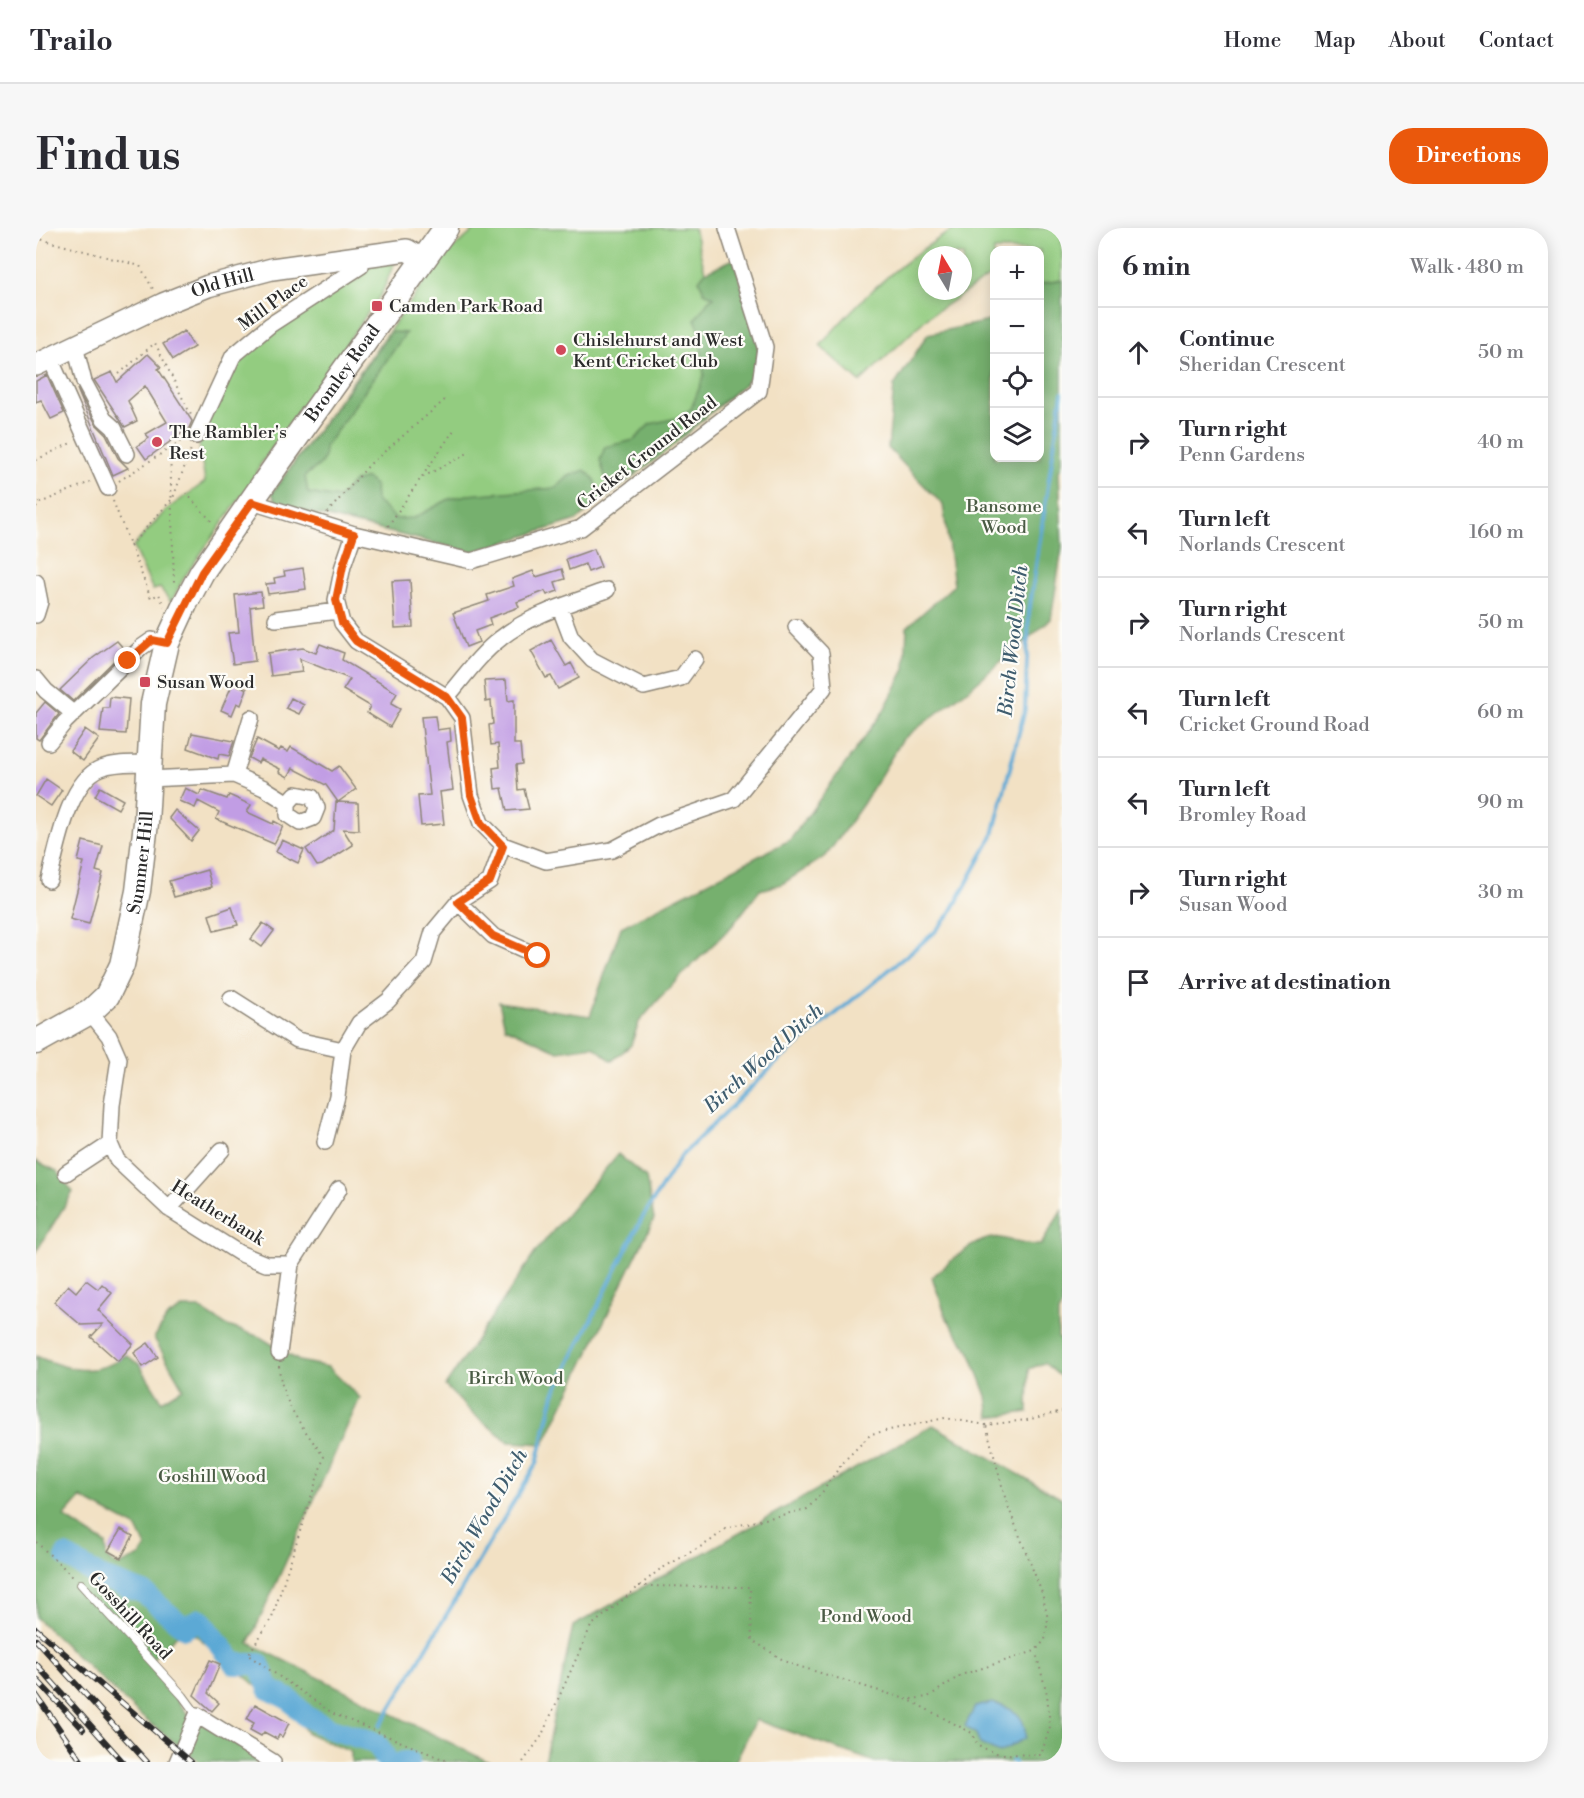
<!DOCTYPE html>
<html lang="en">
<head>
<meta charset="utf-8">
<style>
  :root { --surface:#fff; --page:#f7f7f7; --text:#2b2b33; --muted:#7c7c81; --line:#e1e1e2; --accent:#ea580c }
  body { margin:0; font-family:"Libre Bodoni",serif; background:var(--page); color:var(--text) }
  .controls { position:absolute; right:18px; top:18px; display:grid; overflow:hidden; border-radius:12px; box-shadow:0 3px 15px #0003 }
  .controls button { width:54px; height:54px; display:grid; place-items:center; padding:0; border:0; border-bottom:2px solid var(--line); background:var(--surface); color:var(--text); font:30px sans-serif }
  .compass { position:absolute; left:882px; top:18px; width:54px; height:54px; border-radius:50%; background:var(--surface); box-shadow:0 3px 15px #0003; rotate:350deg }
  .stop { position:absolute; width:18px; height:18px; margin:-14px; border:4px solid #ea580c; border-radius:50%; background:#fff }
  .stop.end { background:#ea580c; border-color:#fff; box-shadow:0 2px 6px #0008 }
  .list { margin:0; padding:0; list-style:none }
  h2 { display:flex; justify-content:space-between; align-items:center; height:78px; margin:0; padding:0 24px; font-size:26px }
  h2 small { font-size:20px; font-weight:400; color:var(--muted) }
  .list li { display:grid; grid-template-columns:39px 1fr auto; gap:18px; align-items:center; box-sizing:border-box; height:90px; padding:0 24px; border-top:2px solid var(--line) }
  .list b { display:block; font-size:22px; white-space:nowrap }
  .list p { margin:0; font-size:20px; white-space:nowrap; color:var(--muted) }
  .list em { font-size:20px; font-style:normal; color:var(--muted) }
  .icon { flex:none; width:33px; height:33px; fill:none; stroke:currentColor; stroke-width:2; stroke-linecap:round; stroke-linejoin:round }
  .map { position:relative; flex:none; width:1026px; height:1534px; overflow:hidden; border-radius:24px }
  header { display:flex; align-items:center; gap:36px; box-sizing:border-box; height:84px; padding:0 30px; background:var(--surface); border-bottom:2px solid var(--line) }
  header strong { font-size:28px }
  nav { display:flex; gap:33px; margin-inline-start:auto; font-size:21px }
  .intro { display:flex; align-items:center; justify-content:space-between; box-sizing:border-box; height:144px; padding:0 36px }
  h1 { margin:0; font-size:42px }
  .button { padding:15px 27px; border-radius:24px; background:var(--accent); color:#fff; font-size:21px; font-weight:700 }
  main { display:flex; gap:36px; padding:0 36px }
  aside { flex:1; background:var(--surface); border-radius:24px; box-shadow:0 3px 15px #0003 }
  .map>svg:first-child { display:block }
  .green { fill:#93cc80; stroke:#5f7c56; stroke-width:1.5; fill-rule:evenodd }
  .forest { fill:#76b06e; stroke:#506e4c; stroke-width:1.5; fill-rule:evenodd }
  .water { fill:#5ca9d5; stroke:#446a80; stroke-width:1.5 }
  .lines { fill:none; stroke-linecap:round; stroke-linejoin:round }
  .stream { stroke:#5ca9d5; stroke-width:4 }
  .river { stroke:#5ca9d5; stroke-width:22 }
  .building { fill:#c19de4 }
  .service-casing { stroke:#8e8678; stroke-width:10 }
  .minor-casing { stroke:#8e8678; stroke-width:18 }
  .secondary-casing { stroke:#8e8678; stroke-width:24 }
  .primary-casing { stroke:#8e8678; stroke-width:27 }
  .path { stroke:#8e8678; stroke-width:2; stroke-dasharray:1.5 4.5; stroke-linecap:butt }
  .service { stroke:#fff; stroke-width:8 }
  .minor { stroke:#fff; stroke-width:15 }
  .secondary { stroke:#fff; stroke-width:21 }
  .primary { stroke:#fff; stroke-width:24 }
  .rail-casing { stroke:#2b2b2b; stroke-width:6 }
  .rail { stroke:#fdfcf7; stroke-width:4; stroke-dasharray:11; stroke-linecap:butt }
  .route { stroke:#ea580c; stroke-width:8 }
  .poi-dot { fill:#d1495b; stroke:#fdfcf7; stroke-width:2 }
  .labels { text-anchor:middle; dominant-baseline:central; stroke-width:4.5; stroke-linejoin:round; paint-order:stroke }
  .street-label { font-size:18px; fill:#2b2b2b; stroke:#fdfcf7 }
  .poi-label { font-size:18px; fill:#2b2b2b; stroke:#fdfcf7; text-anchor:start }
  .park-label { font-size:18px; fill:#4a5b44; stroke:#fdfcf7 }
  .water-label { font-size:20px; font-style:italic; fill:#3f5d6f; stroke:#fdfcf7 }
</style>
</head>
<body>
<header>
<strong>Trailo</strong>
<nav><a>Home</a><a>Map</a><a>About</a><a>Contact</a></nav>
</header>
<div class="intro"><h1>Find us</h1><a class="button">Directions</a></div>
<main>
<div class="map">
<svg width="1026" height="1534" viewBox="0 0 1026 1534">
  <rect width="100%" height="100%" fill="#fdfcf7"/>
  <filter id="ink" filterUnits="userSpaceOnUse"><feTurbulence type="fractalNoise" baseFrequency=".0167" numOctaves="2"/><feDisplacementMap in="SourceGraphic" scale="12" xChannelSelector="R" yChannelSelector="G"/><feConvolveMatrix kernelMatrix="1 2 1 2 8 2 1 2 1" color-interpolation-filters="sRGB"/></filter>
  <filter id="wash" filterUnits="userSpaceOnUse"><feTurbulence type="fractalNoise" baseFrequency=".008" numOctaves="4" result="noise"/><feDisplacementMap in="SourceGraphic" scale="24" xChannelSelector="R" yChannelSelector="G"/><feGaussianBlur stdDeviation="1.35" result="paint"/><feColorMatrix in="noise" values="0 0 0 0 0 0 0 0 0 0 0 0 0 0 0 0 0 1.4 0 .05"/><feComposite in="paint" operator="in"/></filter>
  <g filter="url(#wash)">
    <rect width="100%" height="100%" fill="#f2e1c4"/>
    <!-- green -->
    <path class="green" d="M 441,0 L 658,0 L 669,44 L 698,31 L 720,142 L 710,155 L 628,225 L 541,292 L 436,324 L 242,277 L 236,265 L 406,30 Z
      M 920,0 L 1026,0 L 1026,53 L 1004,58 L 1004,22 L 958,22 L 958,45 L 892,89 L 824,154 L 784,118 C 822,72 868,30 920,0 ZM 891,27 L 927,27 L 927,63 L 891,63 Z
      M 360,31 L 346,65 L 224,237 L 219,249 L 149,348 L 135,374 L 124,360 L 117,362 L 97,319 L 130,282 L 169,254 L 163,216 L 177,172 L 200,130 L 296,61 L 323,51 L 330,38 Z"/>
    <!-- forest -->
    <path class="forest" d="M 698,31 L 723,119 L 720,142 L 710,155 L 541,292 L 436,324 L 242,277 L 236,265 L 355,104 L 370,105 L 289,219 C 289,238 281,238 269,248 L 272,265 L 303,270 L 317,254 L 331,250 L 339,258 L 340,273 L 360,291 L 378,290 L 413,271 L 431,267 L 520,260 L 533,248 L 549,242 L 559,252 L 561,262 L 572,259 L 564,232 L 569,219 L 598,212 L 614,196 L 641,190 L 655,181 L 668,148 L 664,103 L 659,91 L 673,72 L 678,69 L 668,64 L 663,52 L 669,44 Z
      M 1026,52 L 1026,234 L 1023,244 L 1026,320 L 1015,391 L 935,459 L 866,512 L 827,576 L 790,628 L 746,656 L 724,662 L 696,698 L 632,761 L 603,794 L 595,817 L 576,833 L 557,818 L 522,823 L 469,799 L 463,774 L 554,788 L 585,699 L 754,612 L 847,484 L 869,441 L 871,399 L 918,357 L 907,277 L 852,220 L 858,158 L 892,106 L 958,92 L 958,230 L 1004,230 L 1004,56 Z
      M 582,926 L 610,950 L 618,991 L 508,1216 L 473,1214 L 437,1186 L 409,1158 L 501,1022 Z
      M 0,933 L 21,943 L 37,964 L 0,1024 Z
      M 1026,982 L 1026,1078 L 1022,1085 L 1022,1110 L 1026,1112 L 1026,1150 L 1008,1135 L 993,1141 L 992,1184 L 954,1189 L 951,1168 L 934,1124 L 911,1091 L 896,1049 C 913,1036 941,1006 964,1010 C 980,1013 987,1018 1005,1017 Z
      M 146,1080 L 163,1080 L 189,1097 L 224,1109 L 263,1133 L 292,1139 L 324,1170 L 213,1415 L 453,1534 L 315,1534 L 315,1524 L 271,1505 L 258,1484 L 225,1462 L 156,1404 L 146,1403 L 120,1426 L 115,1437 L 152,1487 L 231,1534 L 164,1534 L 105,1488 L 0,1390 L 0,1128 C 32,1142 60,1150 90,1127 L 103,1136 L 126,1173 L 147,1160 L 118,1110 L 131,1089 ZM 45,1270 L 101,1300 L 110,1319 L 104,1328 L 82,1338 L 70,1329 L 70,1316 L 28,1289 Z
      M 897,1197 L 1026,1271 L 1026,1534 L 839,1534 L 720,1492 L 699,1534 L 508,1534 L 537,1398 Z"/>
    <!-- water -->
    <path class="water" d="M 956,1475 C 977,1480 991,1487 989,1510 L 963,1525 L 944,1516 L 940,1506 L 929,1498 L 939,1479 Z"/>
    <g class="lines">
      <!-- stream -->
      <path class="stream" d="M 344,1498 L 501,1235 L 518,1166 L 605,992 L 645,928 L 742,833 L 898,705 L 914,686 L 957,607 L 989,481 L 993,384 L 1026,165
        M 335,1513 L 337,1510
        M 976,1533 L 978,1534"/>
      <!-- river -->
      <path class="river" d="M 30,1328 L 64,1349 L 108,1365 L 149,1400 L 164,1391 L 199,1436 L 223,1436 L 233,1461 L 254,1472 L 271,1489 L 295,1501 L 335,1513 L 343,1519 L 352,1534
        M 367,1534 L 373,1534"/>
    </g>
    <g id="blocks">
      <!-- building -->
      <path class="building" d="M 148,103 L 158,119 L 137,132 L 127,116 Z
        M 112,126 L 125,139 L 122,141 L 156,193 L 153,200 L 110,231 L 101,218 L 113,210 L 110,206 L 131,194 L 109,158 L 92,173 L 101,193 L 89,199 L 58,152 L 76,144 L 81,154 Z
        M 11,147 L 28,185 L 15,191 L 5,172 L 0,174 L 0,153 Z
        M 41,161 L 60,196 L 70,206 L 82,230 L 92,240 L 77,247 Z
        M 558,321 L 565,339 L 552,344 L 549,336 L 533,342 L 530,331 Z
        M 267,340 L 270,361 L 232,366 L 230,356 L 239,355 L 238,350 L 249,348 L 248,343 Z
        M 526,341 L 529,351 L 519,354 L 522,363 L 511,367 L 509,363 L 481,374 L 483,379 L 453,390 L 455,397 L 439,403 L 443,414 L 430,419 L 417,385 L 453,373 L 451,367 L 478,358 L 476,351 L 497,343 L 500,349 Z
        M 374,352 L 377,399 L 359,400 L 356,353 Z
        M 225,364 L 227,377 L 214,379 L 219,433 L 197,436 L 192,405 L 203,404 L 199,367 Z
        M 515,412 L 530,438 L 535,435 L 543,450 L 522,461 L 515,448 L 510,450 L 495,423 Z
        M 81,413 L 89,422 L 37,473 L 24,462 L 57,430 Z
        M 284,416 L 308,425 L 306,432 L 361,465 L 355,476 L 364,481 L 354,499 L 331,485 L 334,478 L 307,462 L 314,451 L 264,431 L 266,444 L 235,448 L 232,425 L 267,420 L 280,425 Z
        M 470,452 L 472,473 L 478,472 L 478,516 L 484,516 L 486,536 L 480,537 L 482,562 L 488,561 L 493,581 L 471,583 L 466,560 L 459,561 L 457,540 L 464,539 L 462,516 L 455,517 L 453,497 L 457,496 L 455,473 L 450,474 L 448,453 Z
        M 197,455 L 211,461 L 205,477 L 201,475 L 196,487 L 185,482 Z
        M 74,469 L 93,471 L 90,506 L 64,504 L 67,480 L 73,480 Z
        M 255,470 L 268,477 L 263,486 L 250,480 Z
        M 9,474 L 23,486 L 3,512 L 0,510 L 0,485 Z
        M 399,488 L 401,502 L 414,500 L 415,513 L 411,514 L 417,562 L 404,564 L 408,596 L 385,598 L 382,568 L 394,567 L 385,489 Z
        M 49,501 L 63,511 L 47,533 L 34,523 Z
        M 156,505 L 198,513 L 193,528 L 183,526 L 182,531 L 152,520 Z
        M 221,511 L 243,523 L 245,520 L 252,524 L 255,519 L 296,543 L 303,538 L 320,561 L 302,574 L 290,557 L 257,540 L 252,549 L 243,544 L 244,541 L 224,531 L 222,535 L 213,530 Z
        M 10,551 L 26,562 L 15,578 L 0,568 Z
        M 64,559 L 87,572 L 82,581 L 59,568 Z
        M 149,560 L 163,567 L 166,562 L 191,571 L 193,567 L 215,577 L 211,584 L 237,596 L 238,593 L 247,598 L 238,616 L 180,591 L 183,584 L 162,573 L 159,580 L 143,573 Z
        M 300,574 L 322,575 L 323,602 L 307,601 L 317,617 L 286,637 L 281,638 L 270,621 L 298,602 Z
        M 139,582 L 163,603 L 155,613 L 133,590 Z
        M 246,612 L 268,622 L 262,635 L 240,624 Z
        M 47,613 L 67,618 L 60,643 L 67,645 L 53,696 L 34,691 L 48,634 L 42,633 Z
        M 171,642 L 176,659 L 138,669 L 133,653 Z
        M 196,679 L 202,697 L 178,703 L 173,687 Z
        M 227,695 L 238,703 L 226,719 L 215,711 Z
        M 50,1052 L 62,1061 L 66,1056 L 76,1065 L 62,1082 L 97,1116 L 82,1133 L 55,1109 L 67,1096 L 45,1097 L 18,1074 L 32,1057 L 40,1064 Z
        M 112,1115 L 122,1129 L 107,1139 L 98,1125 Z
        M 85,1301 L 97,1308 L 85,1330 L 72,1323 Z
        M 174,1432 L 184,1436 L 172,1465 L 183,1475 L 176,1483 L 158,1467 Z
        M 219,1476 L 253,1495 L 246,1509 L 243,1507 L 241,1511 L 228,1504 L 225,1508 L 214,1502 L 218,1495 L 211,1491 Z"/>
    </g>
  </g>
  <g filter="url(#ink)">
    <use href="#blocks" fill-opacity="0" stroke="#8e8678" stroke-width="1.5"/>
    <g class="lines">
      <!-- service casing -->
      <g class="service-casing">
        <path id="service" d="M 45,1356 L 147,1468 L 161,1487"/>
      </g>
      <!-- minor casing -->
      <g class="minor-casing">
        <path id="minor" d="M 39,118 L 48,154 L 68,191 L 78,200 L 91,226
          M 14,130 L 72,260
          M 160,208 L 197,128 L 234,97 L 325,38 L 325,29
          M 216,274 L 318,306 L 435,333 L 545,300 L 723,163 L 729,119 L 691,0
          M 318,306 L 307,338 L 300,372 L 306,395 L 320,413 L 411,469 L 426,490 L 435,567 L 445,595 L 467,617 L 510,633 L 576,622 L 623,597 L 698,571 L 788,460 L 785,425 L 760,399
          M 0,354 L 4,374 L 0,387
          M 524,380 L 535,409 L 556,432 L 608,459 L 645,450 L 659,431
          M 240,391 L 301,383
          M 0,451 L 10,463 L 38,486
          M 411,469 C 428,449 444,426 465,410 C 495,386 536,375 571,362
          M 215,490 L 198,547 L 228,560 L 252,575
          M 13,514 L 29,494 L 106,419 L 116,412 L 131,415
          M 112,551 L 198,547
          M 260,566 L 276,569 L 281,580 L 277,590 L 264,595 L 252,587 L 252,575 Z
          M 13,652 C 21,621 32,553 65,540 C 79,534 97,536 112,535
          M 422,674 L 457,708 L 502,728
          M 195,770 L 261,812 L 307,822
          M 54,784 L 73,808 L 83,831 L 76,877 L 74,916 L 81,932 L 133,981 L 203,1025 L 230,1036 L 255,1036
          M 289,914 L 301,868 L 307,822 L 323,795 L 352,773 L 388,734 L 397,704 L 422,674 L 454,653 L 467,617
          M 30,945 L 74,916
          M 133,981 L 186,922
          M 243,1125 L 255,1036 L 303,961
          M 141,1534 L 161,1487 L 237,1534"/>
      </g>
      <!-- secondary casing -->
      <g class="secondary-casing">
        <g id="secondary">
          <path id="s1" d="M 0,137 L 127,76 L 172,58 L 236,41 L 371,22 L 386,31"/>
        </g>
      </g>
      <!-- primary casing -->
      <g class="primary-casing">
        <g id="primary">
          <path id="s2" d="M 0,814 L 54,784 L 71,768 L 86,737 L 102,663 L 110,595 L 117,476 L 131,415 L 149,376 L 166,344 L 242,235 L 410,0"/>
        </g>
      </g>
      <!-- path -->
      <path class="path" d="M 0,10 L 104,38 L 117,61
        M 83,146 L 119,115 L 155,187
        M 134,220 L 138,355
        M 0,232 L 37,214
        M 387,249 L 432,225
        M 83,253 L 148,211
        M 150,265 L 178,296
        M 77,273 L 115,370 L 123,366 L 128,378
        M 0,280 L 4,275 L 54,254
        M 291,285 L 334,236 L 410,171
        M 352,298 L 418,202
        M 94,318 L 137,270 L 155,221
        M 243,1138 C 245,1175 267,1199 288,1229 L 236,1390 L 212,1427 L 298,1486 L 414,1534
        M 0,1314 L 39,1350
        M 603,1358 L 714,1359 L 716,1412 L 752,1435 L 873,1472 L 936,1505 L 942,1518 L 963,1526
        M 875,1471 L 892,1469 L 925,1447 L 999,1423 L 1009,1412 L 1012,1391 L 1006,1365 L 970,1273 L 950,1197
        M 967,1526 L 1005,1527 L 1014,1499 L 1011,1466 L 1000,1425
        M 487,1534 L 505,1509 L 555,1398 L 623,1342 L 673,1314 L 691,1300 L 771,1281 L 785,1266 L 807,1234 L 835,1206 L 909,1190 L 950,1197 L 991,1192 L 1026,1183"/>
      <!-- service -->
      <use href="#service" class="service"/>
      <!-- minor -->
      <use href="#minor" class="minor"/>
      <!-- secondary -->
      <use href="#secondary" class="secondary"/>
      <!-- primary -->
      <use href="#primary" class="primary"/>
      <!-- rail casing -->
      <g class="rail-casing">
        <path id="rail" d="M 0,1401 L 155,1534
          M 0,1412 L 111,1534
          M 0,1436 L 87,1534
          M 0,1451 L 47,1501
          M 0,1467 L 46,1534"/>
      </g>
      <!-- rail -->
      <use href="#rail" class="rail"/>
    </g>
  </g>
  <g class="lines" filter="url(#ink)">
    <!-- route -->
    <path class="route" d="M 92,433 L 116,412 L 131,415 L 166,344 L 216,274 L 318,306 L 307,338 L 300,372 L 306,395 L 320,413 L 411,469 L 426,490 L 435,567 L 445,595 L 467,618 L 454,653 L 422,674 L 457,708 L 502,728"/>
  </g>
  <!-- markers -->
  <g class="poi-dot">
    <rect x="335" y="72" width="12" height="12" rx="3"/>
    <circle cx="525" cy="122" r="6"/>
    <circle cx="121" cy="214" r="6"/>
    <rect x="103" y="448" width="12" height="12" rx="3"/>
  </g>
  <g class="labels">
    <!-- street labels -->
    <g class="street-label">
      <text stroke="none"><textPath href="#s1" startOffset="204">Old Hill</textPath></text>
      <text transform="translate(237 75) rotate(-36)">Mill Place</text>
      <text stroke="none"><textPath href="#s2" startOffset="768">Bromley Road</textPath></text>
      <text transform="translate(611 225) rotate(-38)">Cricket Ground Road</text>
      <text stroke="none"><textPath href="#s2" startOffset="224">Summer Hill</textPath></text>
      <text transform="translate(182 985) rotate(32)">Heatherbank</text>
      <text transform="translate(94 1388) rotate(47)">Gosshill Road</text>
    </g>
    <!-- poi labels -->
    <g class="poi-label">
      <text x="353" y="78">Camden Park Road</text>
      <text x="537" y="112">Chislehurst and West<tspan x="537" dy="21">Kent Cricket Club</tspan></text>
      <text x="133" y="204">The Rambler's<tspan x="133" dy="21">Rest</tspan></text>
      <text x="121" y="454">Susan Wood</text>
    </g>
    <!-- park labels -->
    <g class="park-label">
      <text x="968" y="278">Bansome<tspan x="968" dy="21">Wood</tspan></text>
      <text x="480" y="1150">Birch Wood</text>
      <text x="176" y="1248">Goshill Wood</text>
      <text x="830" y="1388">Pond Wood</text>
    </g>
    <!-- water labels -->
    <g class="water-label">
      <text transform="translate(978 413) rotate(-84)">Birch Wood Ditch</text>
      <text transform="translate(728 831) rotate(-42)">Birch Wood Ditch</text>
      <text transform="translate(449 1289) rotate(-60)">Birch Wood Ditch</text>
    </g>
  </g>
</svg>
<div class="controls">
<button>+</button>
<button>−</button>
<button><svg class="icon" aria-label="locate" viewBox="0 0 24 24"><circle cx="12" cy="12" r="6"/><path d="M12 2v4M12 18v4M2 12h4M18 12h4"/></svg></button>
<button><svg class="icon" aria-label="layers" viewBox="0 0 24 24"><path d="M12 4l9 5-9 5-9-5zM3 14l9 5 9-5"/></svg></button>
</div>
<svg class="compass" viewBox="-18 -18 36 36"><path d="M0-13l5 13h-10z" fill="#e53935"/><path d="M0 13l5-13h-10z" fill="#7c7c81"/></svg>
<div class="stop" style="left:502px;top:728px"></div>
<div class="stop end" style="left:92px;top:433px"></div>
</div>
<aside>
<h2>6 min<small>Walk · 480 m</small></h2>
<ul class="list">
<li><svg class="icon" aria-label="ahead" viewBox="0 0 24 24"><path d="M12 20V5M6 11l6-6 6 6"/></svg><div><b>Continue</b><p>Sheridan Crescent</p></div><em>50 m</em></li>
<li><svg class="icon" aria-label="right" viewBox="0 0 24 24"><path d="M7 20v-9h11M14 6l5 5-5 5"/></svg><div><b>Turn right</b><p>Penn Gardens</p></div><em>40 m</em></li>
<li><svg class="icon" aria-label="left" viewBox="0 0 24 24"><path d="M17 20v-9H6M10 6l-5 5 5 5"/></svg><div><b>Turn left</b><p>Norlands Crescent</p></div><em>160 m</em></li>
<li><svg class="icon" aria-label="right" viewBox="0 0 24 24"><path d="M7 20v-9h11M14 6l5 5-5 5"/></svg><div><b>Turn right</b><p>Norlands Crescent</p></div><em>50 m</em></li>
<li><svg class="icon" aria-label="left" viewBox="0 0 24 24"><path d="M17 20v-9H6M10 6l-5 5 5 5"/></svg><div><b>Turn left</b><p>Cricket Ground Road</p></div><em>60 m</em></li>
<li><svg class="icon" aria-label="left" viewBox="0 0 24 24"><path d="M17 20v-9H6M10 6l-5 5 5 5"/></svg><div><b>Turn left</b><p>Bromley Road</p></div><em>90 m</em></li>
<li><svg class="icon" aria-label="right" viewBox="0 0 24 24"><path d="M7 20v-9h11M14 6l5 5-5 5"/></svg><div><b>Turn right</b><p>Susan Wood</p></div><em>30 m</em></li>
<li><svg class="icon" aria-label="arrive" viewBox="0 0 24 24"><path d="M6 21V4h12l-3 4 3 4H6"/></svg><div><b>Arrive at destination</b></div></li>
</ul>
</aside>
</main>
</body>
</html>
